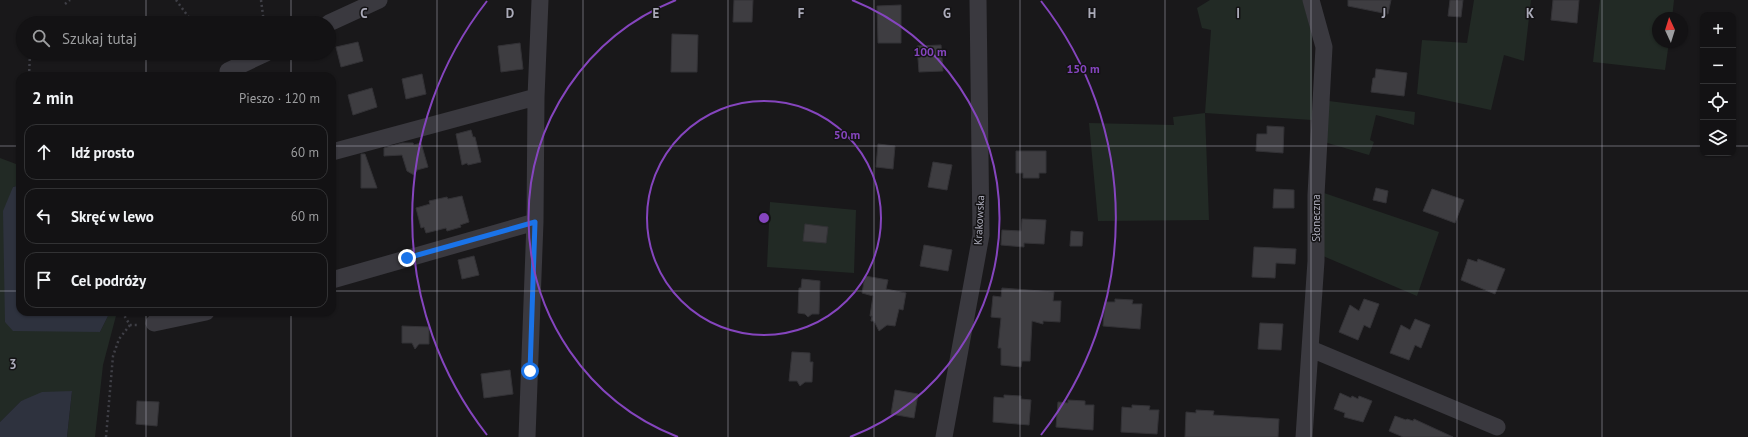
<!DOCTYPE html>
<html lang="pl">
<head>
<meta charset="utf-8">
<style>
  :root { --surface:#131214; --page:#202022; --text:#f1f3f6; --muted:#9d9ea0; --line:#323234 }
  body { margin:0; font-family:"PT Sans",sans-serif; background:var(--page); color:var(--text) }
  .controls { position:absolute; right:12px; top:12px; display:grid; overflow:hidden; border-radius:8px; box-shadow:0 1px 3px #0004 }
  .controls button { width:36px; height:36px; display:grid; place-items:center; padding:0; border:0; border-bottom:1px solid var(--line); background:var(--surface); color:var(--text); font:20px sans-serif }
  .compass { position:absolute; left:1652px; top:12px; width:36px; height:36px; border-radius:50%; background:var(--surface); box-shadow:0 1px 3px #0004; rotate:356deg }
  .stop { position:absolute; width:12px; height:12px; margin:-9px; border:3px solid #1a73e8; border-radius:50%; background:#fff }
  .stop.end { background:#1a73e8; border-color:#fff; box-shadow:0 1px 4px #0008 }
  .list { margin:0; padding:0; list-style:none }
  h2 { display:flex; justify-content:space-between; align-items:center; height:52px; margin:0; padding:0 16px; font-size:17px }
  h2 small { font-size:13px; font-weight:400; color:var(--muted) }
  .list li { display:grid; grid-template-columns:26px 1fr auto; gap:12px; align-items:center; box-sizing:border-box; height:56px; margin:0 8px 8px; padding:0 8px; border:1px solid var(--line); border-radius:12px }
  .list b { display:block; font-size:15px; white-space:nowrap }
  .list em { font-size:13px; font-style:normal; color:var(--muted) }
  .icon { flex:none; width:22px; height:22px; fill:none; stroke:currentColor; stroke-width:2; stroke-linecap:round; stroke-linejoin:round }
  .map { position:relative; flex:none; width:1748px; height:437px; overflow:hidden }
  .search { position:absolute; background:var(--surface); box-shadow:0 1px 3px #0004; left:16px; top:16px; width:320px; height:44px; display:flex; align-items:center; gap:10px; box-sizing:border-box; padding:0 14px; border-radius:22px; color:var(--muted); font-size:15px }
  .panel { position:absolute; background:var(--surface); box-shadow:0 1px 3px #0004; left:16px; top:72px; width:320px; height:244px; border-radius:12px }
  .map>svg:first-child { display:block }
  .green { fill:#222a25 }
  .water { fill:#2e323e }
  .building { fill:#3e3d41; stroke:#333236 }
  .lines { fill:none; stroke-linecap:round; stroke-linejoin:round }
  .path { stroke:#3f3f46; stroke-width:2.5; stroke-dasharray:2 3; stroke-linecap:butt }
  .minor { stroke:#3a393f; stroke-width:17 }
  .route { stroke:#1a73e8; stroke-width:5 }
  .grid { fill:none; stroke:#ababb9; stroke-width:1; stroke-opacity:0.55 }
  .ring { fill:none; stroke:#8545be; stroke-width:2 }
  .labels { text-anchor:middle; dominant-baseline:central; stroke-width:3; stroke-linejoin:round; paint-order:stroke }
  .street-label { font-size:11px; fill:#ababb9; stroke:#141315 }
  .grid-label { font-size:13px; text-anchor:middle; font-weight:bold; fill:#ababb9; stroke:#141315; stroke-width:3; stroke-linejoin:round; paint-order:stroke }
  .centre { fill:#8545be; stroke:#141315; stroke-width:2 }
  .ring-label { font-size:12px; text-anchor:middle; font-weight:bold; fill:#8545be; stroke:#141315; stroke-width:3; stroke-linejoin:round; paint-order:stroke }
</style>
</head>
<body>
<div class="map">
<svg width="1748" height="437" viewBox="0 0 1748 437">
  <rect width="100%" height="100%" fill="#19181a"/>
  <!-- green -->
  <path class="green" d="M 1210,0 L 1303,0 L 1312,36 L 1312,120 L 1205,113 L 1209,220 L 1098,221 L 1089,123 L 1174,125 L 1173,117 L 1205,113 L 1211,30 L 1202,28 L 1197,8 Z
    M 1474,0 L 1531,0 L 1524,61 L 1504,55 L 1491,110 L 1417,94 L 1422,40 L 1467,43 Z
    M 1600,0 L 1674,0 L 1672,18 L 1658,18 L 1658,42 L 1669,42 L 1665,70 L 1593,62 Z
    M 1329,101 L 1415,112 L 1414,125 L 1376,115 L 1370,140 L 1374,142 L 1369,155 L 1324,142 Z
    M 0,158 L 16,164 L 20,164 L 20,185 L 13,187 L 5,322 L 100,332 L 110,312 L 117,312 L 103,365 L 95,437 L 67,437 L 72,391 L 21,401 L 0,422 Z
    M 1324,193 L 1439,232 L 1417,296 L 1323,256 Z
    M 770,202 L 856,210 L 854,273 L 767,267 Z"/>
  <!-- water -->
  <path class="water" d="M 20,185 L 20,312 L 110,312 L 100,332 L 13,331 L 5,322 L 3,211 L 13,187 Z
    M 72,391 L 67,437 L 0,437 L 0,422 L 21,401 L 42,392 Z"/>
  <!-- building -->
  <path class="building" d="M 734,0 L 753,0 L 752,22 L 733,22 Z
    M 1348,0 L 1391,0 L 1388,14 L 1348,6 Z
    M 1450,0 L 1463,0 L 1461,17 L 1448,16 Z
    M 1553,0 L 1579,0 L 1577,23 L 1551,20 Z
    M 901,5 L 901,43 L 878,43 L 877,6 Z
    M 672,34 L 698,35 L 697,72 L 671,72 Z
    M 358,42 L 363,61 L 341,67 L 336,47 Z
    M 520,43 L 523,69 L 501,72 L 498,46 Z
    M 941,45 L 943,71 L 919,72 L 917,46 Z
    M 1376,69 L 1407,73 L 1404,96 L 1371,92 L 1373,78 L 1375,78 Z
    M 422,74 L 426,94 L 406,99 L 402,79 Z
    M 372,88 L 377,107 L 353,115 L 348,95 Z
    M 1267,126 L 1284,127 L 1283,153 L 1256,151 L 1257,134 L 1267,134 Z
    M 471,130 L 473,137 L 475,137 L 481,162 L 468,165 L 467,163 L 462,165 L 456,134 Z
    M 402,143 L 413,143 L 414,145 L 421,143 L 428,167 L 417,170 L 414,175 L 407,171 L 402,155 L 384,156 L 384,148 Z
    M 878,144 L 895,146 L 893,169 L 876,167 Z
    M 1016,151 L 1046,151 L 1046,173 L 1039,173 L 1039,178 L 1023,178 L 1023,173 L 1016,173 Z
    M 361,154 L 365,154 L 377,188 L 361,188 Z
    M 933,162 L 952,165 L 947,190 L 928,187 Z
    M 1376,188 L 1388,191 L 1386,203 L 1373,200 Z
    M 1274,189 L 1294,190 L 1294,208 L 1273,208 Z
    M 1432,189 L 1464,200 L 1455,223 L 1423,211 Z
    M 462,196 L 469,222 L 460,225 L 461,227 L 447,231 L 446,228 L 426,233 L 424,227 L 421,228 L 416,208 L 430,204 L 429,201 L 447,197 L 448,199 Z
    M 1022,219 L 1046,220 L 1044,244 L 1024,243 L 1024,247 L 1001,245 L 1002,230 L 1021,231 Z
    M 805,224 L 828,227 L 826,243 L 803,241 Z
    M 1071,231 L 1083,232 L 1082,246 L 1070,246 Z
    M 924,245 L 952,250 L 948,271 L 920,266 Z
    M 1254,247 L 1296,249 L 1295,264 L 1276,263 L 1275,278 L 1252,277 Z
    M 474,256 L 479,275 L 462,279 L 458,260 Z
    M 1468,259 L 1477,262 L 1478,259 L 1505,269 L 1495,294 L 1461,280 Z
    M 865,276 L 888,280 L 886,289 L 906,293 L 903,310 L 899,309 L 895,326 L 887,325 L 879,331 L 874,321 L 871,321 L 872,316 L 870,316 L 873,296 L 862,293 Z
    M 802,279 L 820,281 L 819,314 L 812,314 L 808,317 L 805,314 L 798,313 L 799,288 L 801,288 Z
    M 1002,288 L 1054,292 L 1053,301 L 1061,301 L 1060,322 L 1043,321 L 1043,324 L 1032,321 L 1030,361 L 1022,361 L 1021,367 L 1001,365 L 1001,348 L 998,348 L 1001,318 L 991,317 L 993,296 L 1001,297 Z
    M 1115,299 L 1133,300 L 1132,304 L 1142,304 L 1140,329 L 1103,326 L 1105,302 L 1115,302 Z
    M 1364,299 L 1379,304 L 1370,328 L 1364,325 L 1358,340 L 1339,332 L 1350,305 L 1359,311 Z
    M 1415,319 L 1430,325 L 1421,348 L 1415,345 L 1409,360 L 1390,353 L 1401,325 L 1410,330 Z
    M 1260,323 L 1283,324 L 1281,350 L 1258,349 Z
    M 402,326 L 429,327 L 429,344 L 419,344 L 415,349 L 412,343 L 402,343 Z
    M 792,352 L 810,353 L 810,362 L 813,362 L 812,382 L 805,382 L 800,386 L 797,381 L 789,381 Z
    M 510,370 L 513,394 L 484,398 L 481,374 Z
    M 895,390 L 918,394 L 914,418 L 891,414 Z
    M 1340,393 L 1351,398 L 1352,396 L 1358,399 L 1359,396 L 1372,401 L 1363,422 L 1344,417 L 1345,413 L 1334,409 Z
    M 1004,395 L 1021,396 L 1021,399 L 1031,400 L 1029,425 L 993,422 L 994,397 L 1004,398 Z
    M 1068,400 L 1085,401 L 1085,405 L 1094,405 L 1093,430 L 1056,427 L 1058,402 L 1068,403 Z
    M 137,401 L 159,402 L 157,426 L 136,424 Z
    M 1132,405 L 1150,406 L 1149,410 L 1159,410 L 1157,434 L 1121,432 L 1122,407 L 1132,408 Z
    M 1196,410 L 1214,411 L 1213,415 L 1279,419 L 1278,437 L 1185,437 L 1186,412 L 1196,413 Z
    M 1395,416 L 1406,420 L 1407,419 L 1413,421 L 1414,419 L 1453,437 L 1403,437 L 1389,431 Z"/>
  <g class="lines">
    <!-- path -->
    <path class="path" d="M 176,0 L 193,23
      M 261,0 L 264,23
      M 65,4 L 70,0
      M 215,53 L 219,59
      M 29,76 L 30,53
      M 122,312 L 130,325 L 138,325
      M 106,437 L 113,356 L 119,339 L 130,325"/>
    <!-- minor -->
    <path class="minor" d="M 329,23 L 379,0
      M 228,71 L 266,53
      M 332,152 L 536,97
      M 332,280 L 535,222
      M 154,323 L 206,312
      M 1311,349 L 1497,427
      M 527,437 L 535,222 L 536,97 L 540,0
      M 944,437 L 981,235 L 978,0
      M 1304,437 L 1316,261 L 1316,195 L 1324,47 L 1311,0"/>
  </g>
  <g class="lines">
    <!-- route -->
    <path class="route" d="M 407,258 L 535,222 L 530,371"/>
  </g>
  <!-- grid -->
  <path class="grid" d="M 146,0 L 146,23M 291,0 L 291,23M 437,0 L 437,437M 583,0 L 583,437M 728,0 L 728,437M 874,0 L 874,437M 1020,0 L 1020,437M 1165,0 L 1165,437M 1311,0 L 1311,437M 1457,0 L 1457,437M 1602,0 L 1602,437M 146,53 L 146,76M 291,53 L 291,76M 0,146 L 20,146M 332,146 L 1703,146M 1733,146 L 1748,146M 0,291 L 20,291M 332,291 L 1748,291M 146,312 L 146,437M 291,312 L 291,437"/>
  <!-- distance rings -->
  <g class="ring">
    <circle cx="764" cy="218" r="117"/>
    <path d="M678 437A235 235 0 0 1 676 0M852 0A235 235 0 0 1 850 437"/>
    <path d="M487 435A352 352 0 0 1 487 1M1041 1A352 352 0 0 1 1041 435"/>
  </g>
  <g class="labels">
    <!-- street labels -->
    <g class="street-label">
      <text transform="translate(1316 218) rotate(-90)">Słoneczna</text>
      <text transform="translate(979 220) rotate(-87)">Krakowska</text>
    </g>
  </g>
  <g class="grid-label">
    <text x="364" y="18">C</text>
    <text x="510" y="18">D</text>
    <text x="656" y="18">E</text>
    <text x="801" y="18">F</text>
    <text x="947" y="18">G</text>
    <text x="1092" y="18">H</text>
    <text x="1238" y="18">I</text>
    <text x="1384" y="18">J</text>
    <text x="1530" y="18">K</text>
    <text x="13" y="369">3</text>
  </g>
  <circle cx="764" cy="218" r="6" class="centre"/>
  <g class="ring-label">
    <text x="930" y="56">100 m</text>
    <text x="1083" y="73">150 m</text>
    <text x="847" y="139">50 m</text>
  </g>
</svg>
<div class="controls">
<button>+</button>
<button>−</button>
<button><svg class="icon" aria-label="locate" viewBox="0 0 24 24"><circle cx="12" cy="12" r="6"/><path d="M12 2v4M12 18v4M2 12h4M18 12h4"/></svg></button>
<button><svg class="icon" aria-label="layers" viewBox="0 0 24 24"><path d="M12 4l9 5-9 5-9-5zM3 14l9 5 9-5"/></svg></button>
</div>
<svg class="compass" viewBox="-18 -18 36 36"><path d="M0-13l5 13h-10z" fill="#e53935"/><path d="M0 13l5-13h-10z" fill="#9d9ea0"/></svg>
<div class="stop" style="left:530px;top:371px"></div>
<div class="stop end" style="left:407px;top:258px"></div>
<div class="search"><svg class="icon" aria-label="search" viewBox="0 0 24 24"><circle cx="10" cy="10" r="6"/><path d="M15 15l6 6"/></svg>Szukaj tutaj</div>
<section class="panel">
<h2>2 min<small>Pieszo · 120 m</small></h2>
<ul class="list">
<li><svg class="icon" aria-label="ahead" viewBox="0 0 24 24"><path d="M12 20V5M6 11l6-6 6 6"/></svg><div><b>Idź prosto</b></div><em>60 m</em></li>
<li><svg class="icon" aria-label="left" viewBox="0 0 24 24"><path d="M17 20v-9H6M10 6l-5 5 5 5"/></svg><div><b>Skręć w lewo</b></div><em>60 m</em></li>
<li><svg class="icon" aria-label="arrive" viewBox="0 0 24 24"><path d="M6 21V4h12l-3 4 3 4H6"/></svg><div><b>Cel podróży</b></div></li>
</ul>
</section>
</div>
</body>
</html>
